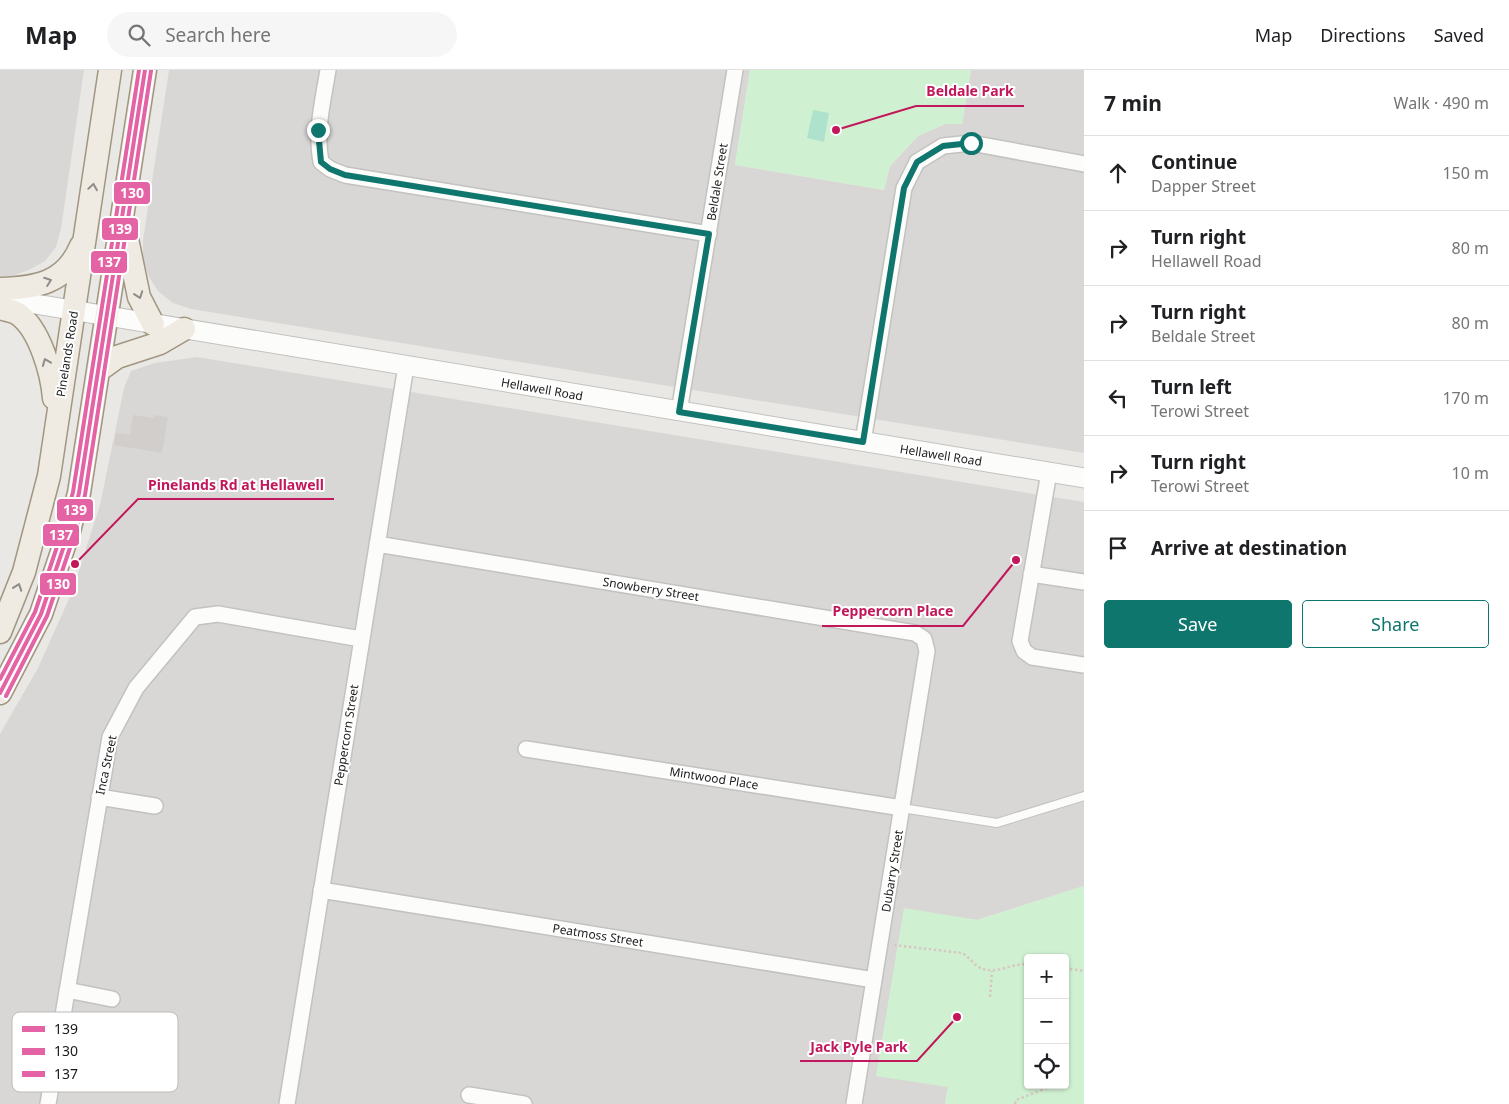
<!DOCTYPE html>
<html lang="en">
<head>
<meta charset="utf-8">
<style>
  :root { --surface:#fff; --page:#f6f6f6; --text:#202124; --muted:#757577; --line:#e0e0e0; --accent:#0f766e }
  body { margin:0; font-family:"Noto Sans",sans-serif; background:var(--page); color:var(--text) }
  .controls { position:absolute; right:15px; bottom:15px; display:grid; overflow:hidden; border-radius:5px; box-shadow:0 1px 4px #0004 }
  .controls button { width:45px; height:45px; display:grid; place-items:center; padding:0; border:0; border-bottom:1px solid var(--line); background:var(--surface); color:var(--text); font:25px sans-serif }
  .stop { position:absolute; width:15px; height:15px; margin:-11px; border:4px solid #0f766e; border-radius:50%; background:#fff }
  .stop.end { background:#0f766e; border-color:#fff; box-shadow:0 1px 5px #0008 }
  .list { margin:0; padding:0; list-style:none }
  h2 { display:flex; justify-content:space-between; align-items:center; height:65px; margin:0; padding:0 20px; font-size:21px }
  h2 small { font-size:16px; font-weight:400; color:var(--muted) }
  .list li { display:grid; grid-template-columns:32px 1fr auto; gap:15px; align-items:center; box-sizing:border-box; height:75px; padding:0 20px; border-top:1px solid var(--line) }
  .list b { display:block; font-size:19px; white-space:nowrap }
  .list p { margin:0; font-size:16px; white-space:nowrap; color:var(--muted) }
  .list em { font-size:16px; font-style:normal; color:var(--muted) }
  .actions { display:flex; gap:10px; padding:15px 20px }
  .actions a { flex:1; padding:11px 0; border:1px solid var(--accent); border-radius:5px; text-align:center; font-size:18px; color:var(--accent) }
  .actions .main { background:var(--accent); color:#fff }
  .icon { flex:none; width:28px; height:28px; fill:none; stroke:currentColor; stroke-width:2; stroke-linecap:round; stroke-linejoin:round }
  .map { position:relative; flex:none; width:1084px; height:1034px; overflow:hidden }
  header { display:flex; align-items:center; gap:30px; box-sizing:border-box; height:70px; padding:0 25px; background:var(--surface); border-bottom:1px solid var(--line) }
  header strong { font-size:24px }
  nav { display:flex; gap:28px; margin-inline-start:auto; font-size:18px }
  .search { width:350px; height:45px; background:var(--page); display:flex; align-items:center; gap:12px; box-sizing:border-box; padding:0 18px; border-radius:28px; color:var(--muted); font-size:19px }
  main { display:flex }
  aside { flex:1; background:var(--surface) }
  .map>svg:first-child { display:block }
  .residential { fill:#d9d7d5 }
  .park { fill:#d0f1d1; fill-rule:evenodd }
  .pitch { fill:#aee2cd }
  .building { fill:#d1cecb }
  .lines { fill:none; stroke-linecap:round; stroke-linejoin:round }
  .service-casing { stroke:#c2c2c0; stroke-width:10 }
  .minor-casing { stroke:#c2c2c0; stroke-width:18 }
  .tertiary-casing { stroke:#c2c2c0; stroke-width:21 }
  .primary-casing { stroke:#a09681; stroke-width:25 }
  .path { stroke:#d6c7c3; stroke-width:2.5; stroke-dasharray:2.5 2.5; stroke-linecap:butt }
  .service { stroke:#fcfcfb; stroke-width:8 }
  .minor { stroke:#fcfcfb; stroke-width:15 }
  .tertiary { stroke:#fcfcfb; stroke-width:19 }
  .primary { stroke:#f0ebe2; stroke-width:22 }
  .bus-1-casing { stroke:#fff; stroke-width:8 }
  .bus-2-casing { stroke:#fff; stroke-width:8 }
  .bus-3-casing { stroke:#fff; stroke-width:8 }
  .bus-1 { stroke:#e463a4; stroke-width:4 }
  .bus-2 { stroke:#e463a4; stroke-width:4 }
  .bus-3 { stroke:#e463a4; stroke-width:4 }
  .oneway { stroke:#908d88 }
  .route { stroke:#0f766e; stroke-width:6 }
  .labels { text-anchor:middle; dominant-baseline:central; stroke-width:4; stroke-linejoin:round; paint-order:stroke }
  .street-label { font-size:12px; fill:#1b1b1b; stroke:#fff }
  .key { fill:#fff; stroke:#bbb; stroke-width:1 }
  .key-label { font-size:14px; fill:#1b1b1b }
  .leader { fill:none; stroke:#c2185b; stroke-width:2 }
  .callout-dot { fill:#c2185b; stroke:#fff; stroke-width:2 }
  .callout-label { font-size:14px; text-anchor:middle; font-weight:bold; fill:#c2185b; stroke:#fff; stroke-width:4; stroke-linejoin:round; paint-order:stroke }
  .line-badge { stroke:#fff; stroke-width:2 }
  .badge-label { font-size:14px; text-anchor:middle; font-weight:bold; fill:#fff }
</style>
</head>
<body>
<header>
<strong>Map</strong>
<div class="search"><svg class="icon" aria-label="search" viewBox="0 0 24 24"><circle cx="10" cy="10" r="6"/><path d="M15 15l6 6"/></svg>Search here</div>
<nav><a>Map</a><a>Directions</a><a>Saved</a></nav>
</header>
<main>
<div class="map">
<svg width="1084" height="1034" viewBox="0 0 1084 1034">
  <rect width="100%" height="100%" fill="#eae8e4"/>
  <!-- residential -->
  <path class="residential" d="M 0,0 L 84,0 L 61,159 L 56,177 L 45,191 L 29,200 L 12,206 L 0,206 Z
    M 169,0 L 750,0 L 735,95 L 884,120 L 890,96 L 918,66 L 945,54 L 962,54 L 971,0 L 1084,0 L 1084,383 L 191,239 L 173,233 L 158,221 L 149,207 L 143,190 L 143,170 Z
    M 197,287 L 1084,432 L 1084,816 L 977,850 L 904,839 L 948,1017 L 945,1034 L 0,1034 L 0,664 L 38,598 L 72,522 L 100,435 L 124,318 L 131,301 L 155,293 Z"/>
  <!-- park -->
  <path class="park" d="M 750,0 L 971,0 L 962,54 L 945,54 L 918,66 L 890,96 L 884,120 L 735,95 Z
    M 1084,816 L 1084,1034 L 945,1034 L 948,1017 L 876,1006 L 904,838 L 977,850 ZM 1028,888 L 1065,888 L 1065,1015 L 1028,1015 Z"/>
  <!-- pitch -->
  <path class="pitch" d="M 813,40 L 829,43 L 824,72 L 807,68 Z"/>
  <!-- building -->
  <path class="building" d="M 133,345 L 154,348 L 154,345 L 168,347 L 162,383 L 114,375 L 116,363 L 130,365 Z"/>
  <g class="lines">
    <!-- service casing -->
    <g class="service-casing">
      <path id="service" d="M 902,738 L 997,753 L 1084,726"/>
    </g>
    <!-- minor casing -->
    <g class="minor-casing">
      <path id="minor" d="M 328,0 C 323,31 315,61 321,92 L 330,99 L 345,105 L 709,164
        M 679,342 L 735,0
        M 863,372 L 904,118 L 917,92 L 943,76 L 971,73 L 1084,94
        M 1049,402 L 1020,571 L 1024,581 L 1032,587 L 1084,595
        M 377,474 L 915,563 L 924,569 L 927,581 L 854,1034
        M 1031,504 L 1084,512
        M 526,679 L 902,738
        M 99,727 L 155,736
        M 321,820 L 874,910
        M 67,920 L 112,929
        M 469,1025 L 524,1034
        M 48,1034 L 110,667 L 136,618 L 195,547 L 218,544 L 361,569
        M 287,1034 L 406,296"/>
    </g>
    <!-- tertiary casing -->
    <g class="tertiary-casing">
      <path id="tertiary" d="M 0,228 L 1084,408"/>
    </g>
    <!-- primary casing -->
    <g class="primary-casing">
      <path id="primary" d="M 125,159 L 139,227 L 153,254
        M 0,219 C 36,218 66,213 81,176
        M 0,238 C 6,240 14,241 18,244 C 40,259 52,304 54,328
        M 99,300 L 117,287 L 160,273 L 184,259
        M 0,562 L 24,502 L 49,406 L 110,0
        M 0,623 L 41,544 L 69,461 L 79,423 L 145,0"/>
    </g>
    <!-- path -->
    <path class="path" d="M 894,875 L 962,883 C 968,886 972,892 977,896 C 994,907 1010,893 1028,894
      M 1065,898 L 1084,901
      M 990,927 L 992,901
      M 1015,1034 L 1016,1030 L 1047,1018 L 1049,1015"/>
    <!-- service -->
    <use href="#service" class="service"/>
    <!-- minor -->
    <use href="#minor" class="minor"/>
    <!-- tertiary -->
    <use href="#tertiary" class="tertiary"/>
    <!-- primary -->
    <use href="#primary" class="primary"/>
    <!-- bus-1 casing -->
    <g class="bus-1-casing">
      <path id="bus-1" d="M 0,623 L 41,544 L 69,461 L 79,423 L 145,0"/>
    </g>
    <!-- bus-2 casing -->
    <g class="bus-2-casing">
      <path id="bus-2" d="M 6,626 L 47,546 L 75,463 L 85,425 L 151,1"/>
    </g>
    <!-- bus-3 casing -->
    <g class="bus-3-casing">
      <path id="bus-3" d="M 0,609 L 35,542 L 63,459 L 73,422 L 139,0"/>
    </g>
    <!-- bus-1 -->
    <use href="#bus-1" class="bus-1"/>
    <!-- bus-2 -->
    <use href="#bus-2" class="bus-2"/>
    <!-- bus-3 -->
    <use href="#bus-3" class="bus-3"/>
  </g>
  <!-- one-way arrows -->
  <defs><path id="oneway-chevron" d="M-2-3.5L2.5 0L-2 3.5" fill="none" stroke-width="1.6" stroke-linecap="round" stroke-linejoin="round" transform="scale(1.25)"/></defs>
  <g class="oneway">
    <use href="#oneway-chevron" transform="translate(93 117) rotate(-81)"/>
    <use href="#oneway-chevron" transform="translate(48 211) rotate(-20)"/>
    <use href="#oneway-chevron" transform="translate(139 225) rotate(70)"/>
    <use href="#oneway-chevron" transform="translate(46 292) rotate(-112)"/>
    <use href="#oneway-chevron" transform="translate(18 517) rotate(-70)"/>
  </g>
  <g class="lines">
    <!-- route -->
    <path class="route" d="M 318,60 L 321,92 L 330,99 L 345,105 L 709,164 L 679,342 L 863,372 L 904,118 L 917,92 L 943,76 L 971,73"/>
  </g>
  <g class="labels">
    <!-- street labels -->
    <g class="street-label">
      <text transform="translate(717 112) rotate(-81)">Beldale Street</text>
      <text transform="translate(67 284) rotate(-81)">Pinelands Road</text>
      <text transform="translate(542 319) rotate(10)">Hellawell Road</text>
      <text transform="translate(941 385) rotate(9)">Hellawell Road</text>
      <text transform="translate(651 519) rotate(9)">Snowberry Street</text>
      <text transform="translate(346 665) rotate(-81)">Peppercorn Street</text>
      <text transform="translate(106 695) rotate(-78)">Inca Street</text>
      <text transform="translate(714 708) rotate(9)">Mintwood Place</text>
      <text transform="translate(892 801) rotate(-81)">Dubarry Street</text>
      <text transform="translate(598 865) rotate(9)">Peatmoss Street</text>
    </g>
  </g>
  <!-- legend -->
  <rect x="12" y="942" width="166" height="80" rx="8" class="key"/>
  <rect x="22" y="956" width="23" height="6" fill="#e463a4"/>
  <rect x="22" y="978" width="23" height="7" fill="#e463a4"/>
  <rect x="22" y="1001" width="23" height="6" fill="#e463a4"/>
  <g class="key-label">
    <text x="54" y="964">139</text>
    <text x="54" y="986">130</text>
    <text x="54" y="1009">137</text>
  </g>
  <!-- callouts -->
  <path class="leader" d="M836 60L916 36H1024M75 494L138 429H334M1016 490L963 556H822M957 947L917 991H800"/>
  <g class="callout-dot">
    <circle cx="836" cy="60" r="5"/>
    <circle cx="75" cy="494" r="5"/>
    <circle cx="1016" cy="490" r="5"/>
    <circle cx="957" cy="947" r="5"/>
  </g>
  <g class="callout-label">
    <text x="970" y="26">Beldale Park</text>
    <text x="236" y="420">Pinelands Rd at Hellawell</text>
    <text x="893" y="546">Peppercorn Place</text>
    <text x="859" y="982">Jack Pyle Park</text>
  </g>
  <g class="line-badge">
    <rect x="113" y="111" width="38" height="24" rx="5" fill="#e463a4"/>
    <rect x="101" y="147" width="38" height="24" rx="5" fill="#e463a4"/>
    <rect x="90" y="180" width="38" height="24" rx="5" fill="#e463a4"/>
    <rect x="56" y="428" width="38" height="24" rx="5" fill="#e463a4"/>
    <rect x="42" y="453" width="38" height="24" rx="5" fill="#e463a4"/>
    <rect x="39" y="502" width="38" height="24" rx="5" fill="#e463a4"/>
  </g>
  <g class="badge-label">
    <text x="132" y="128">130</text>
    <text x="120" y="164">139</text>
    <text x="109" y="197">137</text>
    <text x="75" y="445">139</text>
    <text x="61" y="470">137</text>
    <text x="58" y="519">130</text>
  </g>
</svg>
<div class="controls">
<button>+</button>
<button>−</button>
<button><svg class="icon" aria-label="locate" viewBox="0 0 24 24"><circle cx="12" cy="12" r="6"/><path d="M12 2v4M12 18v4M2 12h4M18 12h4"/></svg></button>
</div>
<div class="stop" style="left:971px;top:73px"></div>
<div class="stop end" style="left:318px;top:60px"></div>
</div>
<aside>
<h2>7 min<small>Walk · 490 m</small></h2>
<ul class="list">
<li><svg class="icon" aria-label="ahead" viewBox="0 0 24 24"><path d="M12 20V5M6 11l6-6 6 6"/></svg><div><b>Continue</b><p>Dapper Street</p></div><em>150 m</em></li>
<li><svg class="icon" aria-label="right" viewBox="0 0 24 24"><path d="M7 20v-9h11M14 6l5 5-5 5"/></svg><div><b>Turn right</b><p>Hellawell Road</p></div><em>80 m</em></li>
<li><svg class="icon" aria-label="right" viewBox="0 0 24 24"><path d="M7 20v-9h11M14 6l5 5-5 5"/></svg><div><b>Turn right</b><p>Beldale Street</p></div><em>80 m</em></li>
<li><svg class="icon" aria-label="left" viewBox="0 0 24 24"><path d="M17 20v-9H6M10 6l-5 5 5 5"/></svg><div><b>Turn left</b><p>Terowi Street</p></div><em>170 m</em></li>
<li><svg class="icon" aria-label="right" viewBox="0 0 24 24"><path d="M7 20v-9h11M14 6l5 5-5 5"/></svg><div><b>Turn right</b><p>Terowi Street</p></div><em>10 m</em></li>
<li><svg class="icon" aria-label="arrive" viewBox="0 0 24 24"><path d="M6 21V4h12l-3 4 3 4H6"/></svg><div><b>Arrive at destination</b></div></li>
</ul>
<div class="actions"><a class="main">Save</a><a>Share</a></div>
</aside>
</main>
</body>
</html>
